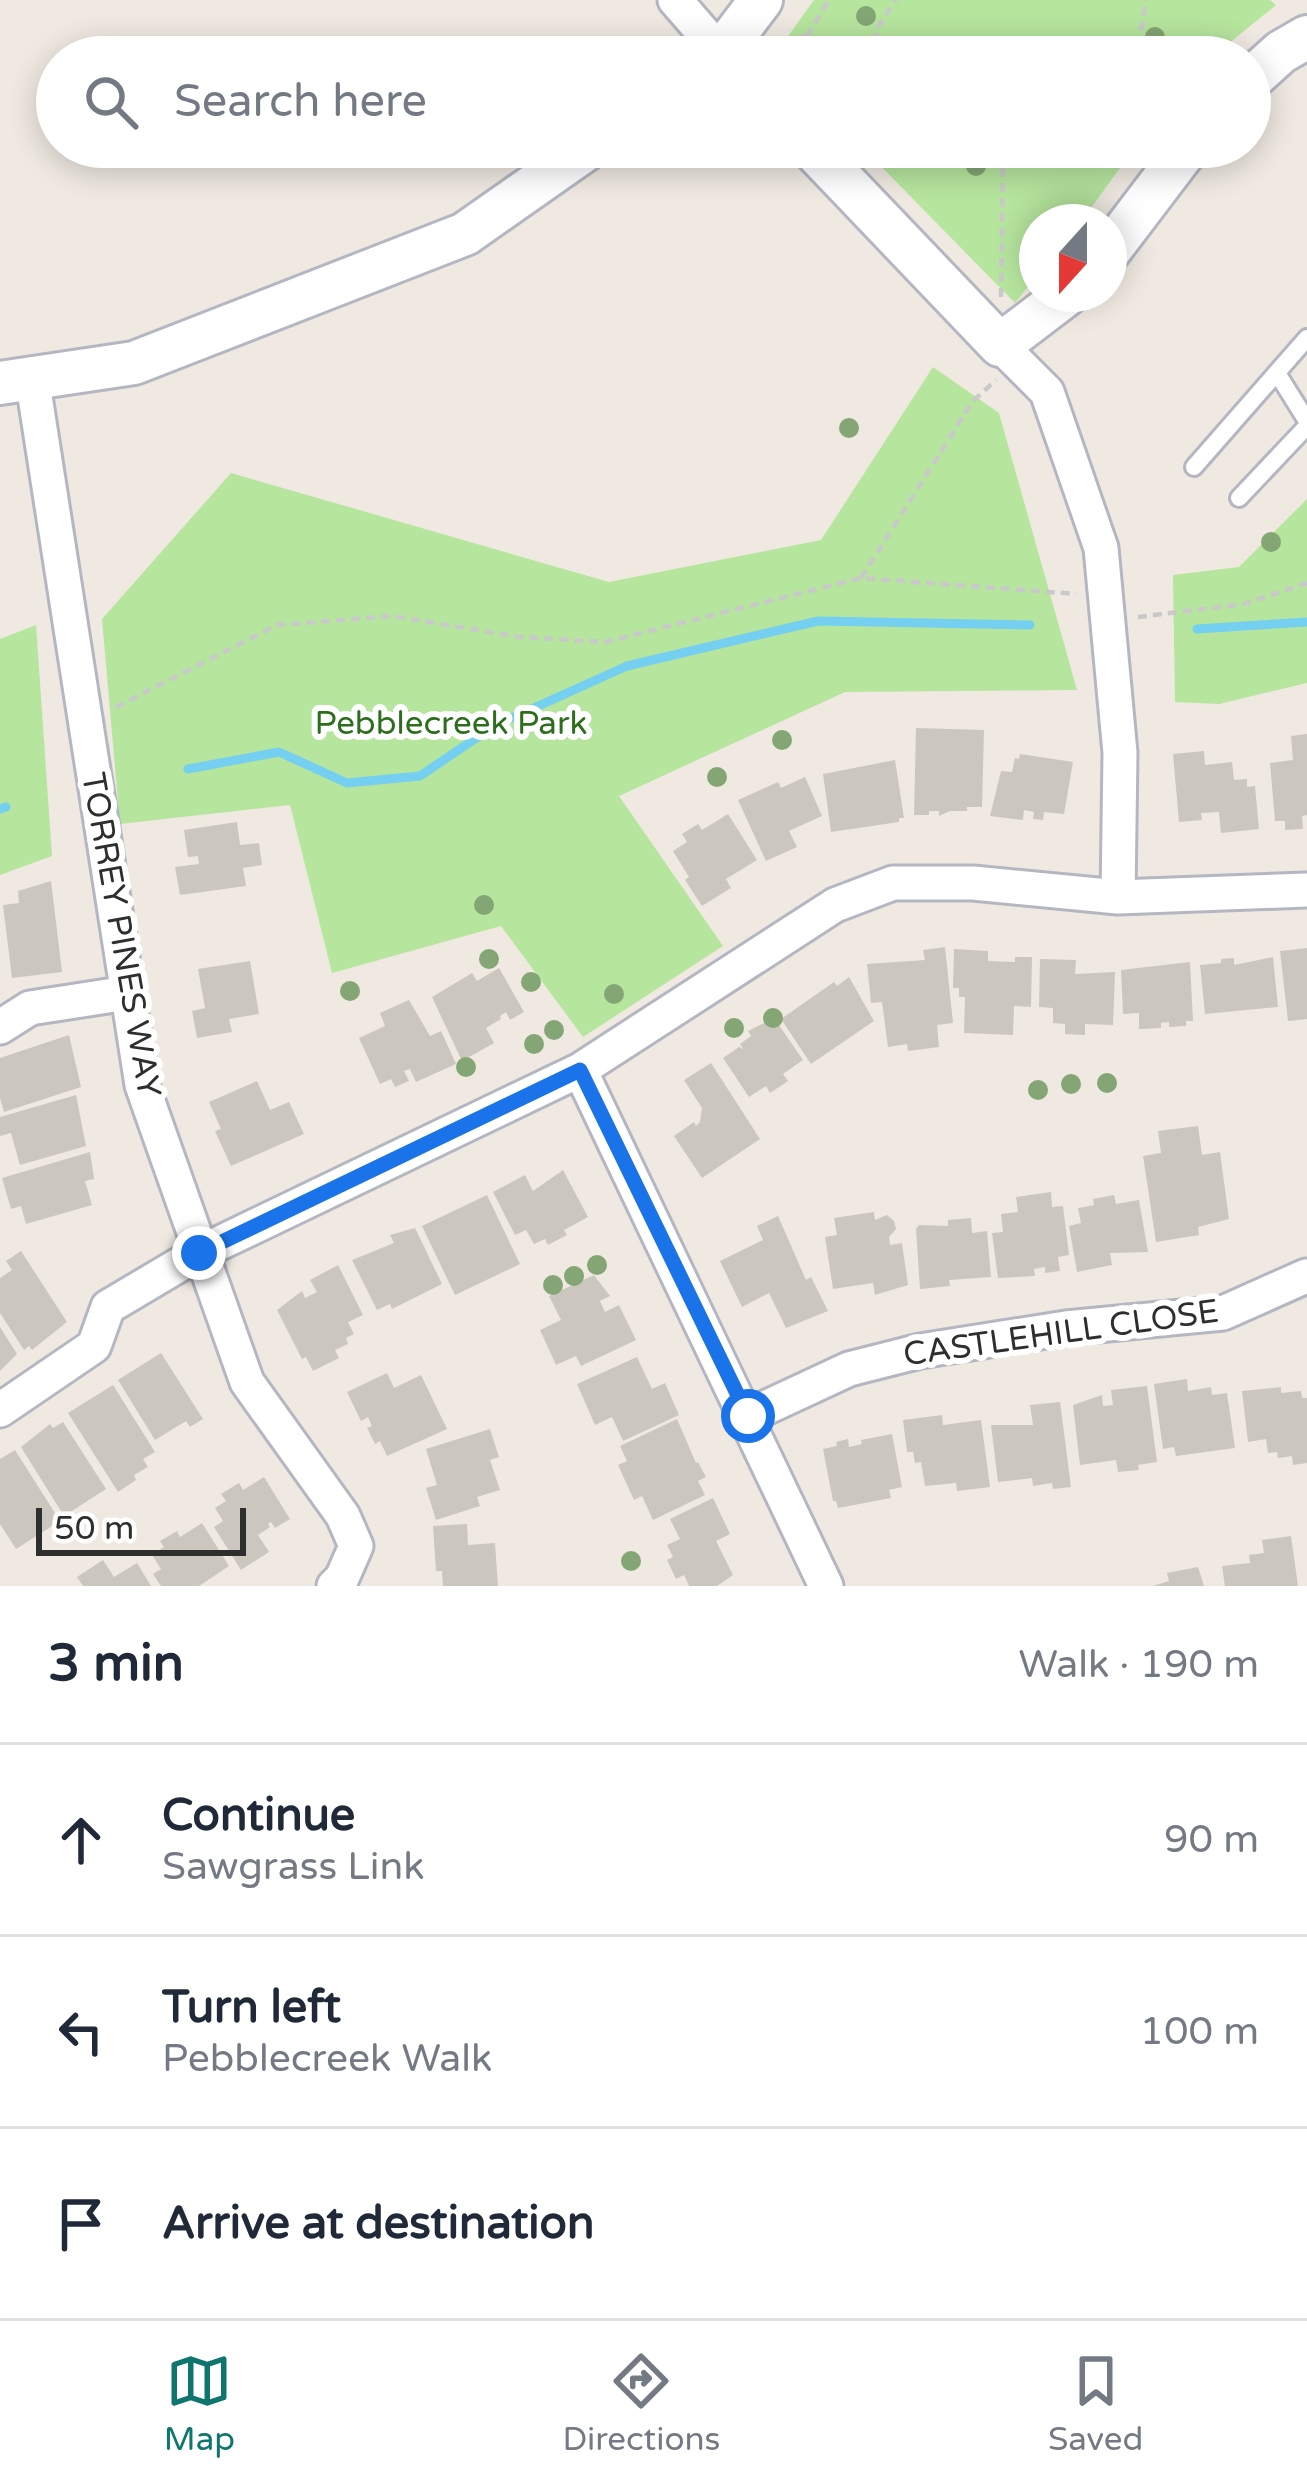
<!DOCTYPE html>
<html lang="en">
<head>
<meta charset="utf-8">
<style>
  :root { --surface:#fff; --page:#f2f2f3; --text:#1f2937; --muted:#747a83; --line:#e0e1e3; --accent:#0f766e }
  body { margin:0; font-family:"Varela Round",sans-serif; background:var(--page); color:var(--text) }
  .compass { position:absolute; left:1019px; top:204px; width:108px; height:108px; border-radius:50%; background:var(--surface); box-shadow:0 6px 30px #0003; rotate:201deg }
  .scale { position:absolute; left:36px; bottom:30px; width:210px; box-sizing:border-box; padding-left:12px; border:6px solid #2e2e2e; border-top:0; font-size:33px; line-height:42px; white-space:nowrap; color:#2e2e2e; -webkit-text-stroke:9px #fff; paint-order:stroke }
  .stop { position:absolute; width:36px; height:36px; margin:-27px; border:9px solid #1a73e8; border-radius:50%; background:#fff }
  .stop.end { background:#1a73e8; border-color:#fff; box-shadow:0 3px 12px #0008 }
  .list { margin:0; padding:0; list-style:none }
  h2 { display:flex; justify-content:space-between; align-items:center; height:156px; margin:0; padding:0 48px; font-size:51px }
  h2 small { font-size:39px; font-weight:400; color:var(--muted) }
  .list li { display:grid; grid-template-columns:78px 1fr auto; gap:36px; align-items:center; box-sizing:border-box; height:192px; padding:0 48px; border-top:3px solid var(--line) }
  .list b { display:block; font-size:45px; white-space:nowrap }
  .list p { margin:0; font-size:39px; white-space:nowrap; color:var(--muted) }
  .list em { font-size:39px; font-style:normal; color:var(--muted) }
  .icon { flex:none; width:66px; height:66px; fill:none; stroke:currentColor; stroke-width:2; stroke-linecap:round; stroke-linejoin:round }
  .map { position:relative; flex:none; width:1307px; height:1586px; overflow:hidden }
  .search { position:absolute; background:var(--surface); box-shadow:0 6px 30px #0003; left:36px; right:36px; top:36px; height:132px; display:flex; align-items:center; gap:30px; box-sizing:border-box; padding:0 42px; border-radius:66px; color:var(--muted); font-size:45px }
  .sheet { height:732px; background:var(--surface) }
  nav { display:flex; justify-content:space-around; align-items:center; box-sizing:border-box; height:168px; border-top:3px solid var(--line); background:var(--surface); font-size:33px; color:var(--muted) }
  nav a { display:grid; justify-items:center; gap:6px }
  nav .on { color:var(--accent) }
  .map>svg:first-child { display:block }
  .green { fill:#b6e59e }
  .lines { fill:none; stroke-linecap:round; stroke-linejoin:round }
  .stream { stroke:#75cff0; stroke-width:9 }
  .building { fill:#cbc7bf }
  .service-casing { stroke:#b4b7c1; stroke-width:22 }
  .minor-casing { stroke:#b4b7c1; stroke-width:39 }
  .tertiary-casing { stroke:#b4b7c1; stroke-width:48 }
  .path { stroke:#c9c9c9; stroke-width:4.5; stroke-dasharray:9 6; stroke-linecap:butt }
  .service { stroke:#fff; stroke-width:16 }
  .minor { stroke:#fff; stroke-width:33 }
  .tertiary { stroke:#fff; stroke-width:42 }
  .tree { fill:#84a574 }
  .route { stroke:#1a73e8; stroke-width:15 }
  .labels { text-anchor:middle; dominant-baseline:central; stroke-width:12; stroke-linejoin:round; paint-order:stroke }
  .park-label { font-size:33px; fill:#2c6e1b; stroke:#fff }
  .street-label { font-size:33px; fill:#2e2e2e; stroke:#fff }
</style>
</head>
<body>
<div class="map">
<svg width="1307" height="1586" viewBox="0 0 1307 1586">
  <rect width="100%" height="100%" fill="#efe9e1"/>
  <!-- green -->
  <path class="green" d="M 814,0 L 1270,0 L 1276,5 L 1212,57 L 773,57 Z
    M 862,147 L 1135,147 L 1081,222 L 1037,222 L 1037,276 L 1015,303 Z
    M 933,367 L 999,413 L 1077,690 L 845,692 L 619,796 L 723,946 L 583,1037 L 501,926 L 332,973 L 290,805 L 120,824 L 102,619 L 231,473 L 609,582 L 821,540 Z
    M 1307,499 L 1307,683 L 1219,704 L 1175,702 L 1173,575 L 1239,567 Z
    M 36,625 L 52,856 L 0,875 L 0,639 Z"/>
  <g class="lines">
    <!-- stream -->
    <path class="stream" d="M 1197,629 L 1307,622
      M 188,769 L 279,752 L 347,783 L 420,776 L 494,726 L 627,666 L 818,621 L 1030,625
      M 0,809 L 6,807"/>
  </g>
  <!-- building -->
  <path class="building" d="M 916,728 L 984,730 L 982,807 L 967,807 L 967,811 L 950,811 L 939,816 L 939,811 L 929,811 L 929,815 L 914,815 Z
    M 1307,734 L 1307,815 L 1302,816 L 1303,829 L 1285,830 L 1285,821 L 1275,821 L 1270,763 L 1293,760 L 1291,736 Z
    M 1204,751 L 1205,765 L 1232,762 L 1234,780 L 1247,779 L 1247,787 L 1255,786 L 1259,829 L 1221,833 L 1219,812 L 1201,813 L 1202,820 L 1179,822 L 1173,754 Z
    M 1020,754 L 1073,762 L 1064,814 L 1044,812 L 1043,820 L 1033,819 L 1034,812 L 1024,810 L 1023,820 L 990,816 L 1001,771 L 1012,772 L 1015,758 L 1019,759 Z
    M 895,760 L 904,818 L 899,818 L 899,822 L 831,832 L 823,774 Z
    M 805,777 L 822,816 L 789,831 L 797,847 L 766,861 L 738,800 L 778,782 L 781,788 Z
    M 728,814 L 757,860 L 726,879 L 731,888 L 702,906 L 685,880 L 689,877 L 673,851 L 687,842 L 682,834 L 698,824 L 702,830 Z
    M 237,822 L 240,845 L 259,843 L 262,865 L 243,868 L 246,886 L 180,895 L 175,867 L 199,864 L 198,856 L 188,857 L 184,830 Z
    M 51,881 L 62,972 L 12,978 L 3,905 L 19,903 L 18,891 Z
    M 945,947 L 953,1023 L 937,1025 L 939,1047 L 908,1051 L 907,1044 L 888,1047 L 882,1002 L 871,1003 L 867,964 L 925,960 L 923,950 Z
    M 1307,948 L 1307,1019 L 1288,1021 L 1280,951 Z
    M 954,949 L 988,951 L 988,961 L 1015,962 L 1015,957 L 1032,957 L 1031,1007 L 1014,1006 L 1013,1035 L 964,1033 L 965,997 L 959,997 L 959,988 L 953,988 Z
    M 1273,957 L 1278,1007 L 1205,1014 L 1200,965 L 1221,963 L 1221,959 L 1234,958 L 1234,965 Z
    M 1040,959 L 1076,960 L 1075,974 L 1115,972 L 1113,1025 L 1085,1024 L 1085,1035 L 1065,1034 L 1065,1024 L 1053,1023 L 1053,1008 L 1039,1007 Z
    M 250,961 L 259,1014 L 229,1019 L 232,1032 L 197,1038 L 192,1011 L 205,1008 L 198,969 Z
    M 1190,962 L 1193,1021 L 1186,1021 L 1186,1026 L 1169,1027 L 1169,1022 L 1161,1023 L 1161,1028 L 1139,1029 L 1139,1013 L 1123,1014 L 1121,970 Z
    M 499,968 L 524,1012 L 510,1020 L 506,1012 L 500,1016 L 501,1019 L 486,1028 L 494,1043 L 462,1061 L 432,997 L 472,973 L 477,981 Z
    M 849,977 L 874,1021 L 811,1064 L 781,1019 L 834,982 L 837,986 Z
    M 409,1000 L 430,1036 L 441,1031 L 456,1064 L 416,1082 L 410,1069 L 404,1071 L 409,1081 L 395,1087 L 391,1079 L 380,1084 L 359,1038 L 385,1026 L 380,1013 Z
    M 774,1018 L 803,1060 L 783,1074 L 788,1081 L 770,1093 L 766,1086 L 749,1097 L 723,1058 L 739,1047 L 743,1049 L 740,1044 L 751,1036 L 748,1031 Z
    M 69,1035 L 81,1087 L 4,1112 L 0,1098 L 0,1058 Z
    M 711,1063 L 760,1139 L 702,1178 L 674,1136 L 694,1122 L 696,1126 L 700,1122 L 702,1108 L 684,1080 Z
    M 257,1081 L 270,1110 L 289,1102 L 304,1134 L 231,1166 L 215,1131 L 221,1129 L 209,1102 Z
    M 76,1095 L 86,1146 L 20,1165 L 11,1133 L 0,1136 L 0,1117 Z
    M 1198,1126 L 1202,1155 L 1220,1152 L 1229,1219 L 1198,1227 L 1199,1235 L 1156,1242 L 1143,1156 L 1161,1153 L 1158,1131 Z
    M 90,1152 L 94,1179 L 85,1181 L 92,1205 L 26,1224 L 21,1206 L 11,1209 L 2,1178 Z
    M 563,1170 L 588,1217 L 564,1230 L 567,1235 L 548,1245 L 545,1239 L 534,1244 L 526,1230 L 515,1235 L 493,1192 L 525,1175 L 533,1191 Z
    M 1051,1192 L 1052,1207 L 1063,1206 L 1069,1255 L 1058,1257 L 1060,1271 L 1045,1273 L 1045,1267 L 1034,1269 L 1035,1276 L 998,1278 L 992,1233 L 1003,1232 L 1001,1214 L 1018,1212 L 1016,1197 Z
    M 487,1195 L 520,1264 L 455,1295 L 422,1226 Z
    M 1114,1195 L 1116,1204 L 1139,1200 L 1148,1252 L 1110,1253 L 1112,1265 L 1077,1272 L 1069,1226 L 1081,1223 L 1078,1208 L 1094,1205 L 1093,1199 Z
    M 874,1212 L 875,1220 L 887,1215 L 894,1221 L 896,1229 L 889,1237 L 890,1245 L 902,1243 L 908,1285 L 875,1295 L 873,1283 L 833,1289 L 825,1237 L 837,1235 L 834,1218 Z
    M 778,1216 L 806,1280 L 811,1277 L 828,1311 L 786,1328 L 769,1293 L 742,1307 L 720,1261 L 763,1240 L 757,1226 Z
    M 971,1218 L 972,1233 L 987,1231 L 991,1277 L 949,1280 L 950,1286 L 920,1289 L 916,1229 L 919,1225 L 948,1226 L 948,1220 Z
    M 415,1228 L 442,1284 L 392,1309 L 390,1304 L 377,1310 L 352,1260 L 394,1243 L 390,1235 Z
    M 21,1251 L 67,1322 L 32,1350 L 29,1346 L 24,1350 L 0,1313 L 0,1278 L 12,1270 L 6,1261 Z
    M 338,1265 L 363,1315 L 348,1322 L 354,1334 L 346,1338 L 348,1344 L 335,1350 L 339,1358 L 313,1371 L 306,1357 L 302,1359 L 277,1310 L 302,1291 L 305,1298 L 317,1292 L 310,1280 Z
    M 594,1275 L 610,1296 L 600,1301 L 605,1312 L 619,1305 L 636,1340 L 581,1366 L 576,1356 L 556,1365 L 540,1330 L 561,1320 L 549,1296 Z
    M 0,1327 L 17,1354 L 0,1371 Z
    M 161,1353 L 203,1419 L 190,1427 L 186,1421 L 155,1440 L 118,1380 Z
    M 637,1357 L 652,1389 L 665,1383 L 679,1415 L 623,1441 L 612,1417 L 595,1425 L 577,1384 Z
    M 387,1373 L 394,1388 L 421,1375 L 447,1429 L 387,1456 L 380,1441 L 375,1444 L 367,1428 L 372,1426 L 368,1417 L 361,1421 L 347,1392 Z
    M 1187,1379 L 1188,1391 L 1211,1387 L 1212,1395 L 1227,1393 L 1235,1448 L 1176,1456 L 1174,1447 L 1163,1449 L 1154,1384 Z
    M 113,1385 L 155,1452 L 143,1459 L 148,1467 L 134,1475 L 136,1480 L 118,1492 L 68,1413 Z
    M 1147,1386 L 1157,1462 L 1138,1465 L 1139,1470 L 1118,1472 L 1116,1460 L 1080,1465 L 1073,1405 L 1102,1395 L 1103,1406 L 1113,1405 L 1111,1390 Z
    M 1281,1387 L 1281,1393 L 1301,1391 L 1302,1398 L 1307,1398 L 1307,1463 L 1293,1465 L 1292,1456 L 1278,1458 L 1277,1452 L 1268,1453 L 1266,1439 L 1248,1442 L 1242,1391 Z
    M 1060,1402 L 1071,1487 L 1053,1489 L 1052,1483 L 1033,1486 L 1032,1478 L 998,1482 L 991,1425 L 1033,1425 L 1030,1405 Z
    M 942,1415 L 943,1425 L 981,1420 L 990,1487 L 957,1491 L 956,1483 L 925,1486 L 921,1462 L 915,1463 L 913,1452 L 907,1452 L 903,1420 Z
    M 677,1419 L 696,1463 L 698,1462 L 706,1477 L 698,1481 L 705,1495 L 653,1520 L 642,1496 L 634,1500 L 618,1465 L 627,1461 L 620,1446 Z
    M 63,1422 L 106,1489 L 64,1516 L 21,1447 L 50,1424 L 53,1428 Z
    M 490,1429 L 499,1457 L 490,1460 L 500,1490 L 477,1497 L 480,1506 L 436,1520 L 426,1488 L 437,1485 L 426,1449 Z
    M 892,1434 L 902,1487 L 889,1490 L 891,1498 L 838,1508 L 836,1501 L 833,1501 L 823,1449 L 837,1446 L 836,1442 L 848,1439 L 849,1447 L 862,1444 L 861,1440 Z
    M 15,1450 L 60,1521 L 16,1549 L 0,1524 L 0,1459 Z
    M 264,1477 L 290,1519 L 275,1528 L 271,1522 L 268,1524 L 270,1527 L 258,1535 L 269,1552 L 241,1570 L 214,1527 L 223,1521 L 215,1508 L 226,1501 L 221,1494 L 239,1483 L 243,1490 Z
    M 713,1498 L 730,1534 L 716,1541 L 733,1575 L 717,1586 L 689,1586 L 684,1575 L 676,1579 L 667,1560 L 673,1557 L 667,1545 L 680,1539 L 670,1519 Z
    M 202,1523 L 229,1566 L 199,1586 L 161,1586 L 153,1574 L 161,1569 L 152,1555 L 164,1547 L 160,1541 L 177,1531 L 180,1537 Z
    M 467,1524 L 468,1545 L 495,1543 L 498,1586 L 443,1586 L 442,1571 L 436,1571 L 433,1526 Z
    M 1291,1536 L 1298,1586 L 1225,1586 L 1222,1566 L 1250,1563 L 1249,1555 L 1264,1553 L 1262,1540 Z
    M 103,1560 L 114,1577 L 137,1563 L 151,1586 L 83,1586 L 77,1577 Z
    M 1198,1567 L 1204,1586 L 1153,1586 L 1169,1581 L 1167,1573 Z"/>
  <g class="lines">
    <!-- service casing -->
    <g class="service-casing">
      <path id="service" d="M 1277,373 L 1307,421
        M 1194,467 L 1307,338
        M 1239,498 L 1307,426"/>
    </g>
    <!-- minor casing -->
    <g class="minor-casing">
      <path id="minor" d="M 675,0 L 722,54
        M 1000,345 L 1047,392 L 1101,548 L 1120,753 L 1118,897
        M 32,377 L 142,1085 L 247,1382 L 343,1516 L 356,1546 L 342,1578 L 334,1586
        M 0,1027 L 30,1008 L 127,993
        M 580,1070 L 826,1586
        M 0,1410 L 94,1346 L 108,1307 L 199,1253 L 580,1070 L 835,905 L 893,883 L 973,883 L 1118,897 L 1307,890
        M 748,1416 L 849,1369 L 920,1351 L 1066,1328 L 1223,1313 L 1306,1276"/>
    </g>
    <!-- tertiary casing -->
    <g class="tertiary-casing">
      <path id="tertiary" d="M 718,57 L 761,0
        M 1250,80 L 1281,52 L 1307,37
        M 811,147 L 1000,345 L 1067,294
        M 1109,251 L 1188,147
        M 0,383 L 134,363 L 465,234 L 589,147"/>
    </g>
    <!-- path -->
    <path class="path" d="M 807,36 L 829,0
      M 819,54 L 872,52
      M 785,57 L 790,39 L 803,36 L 816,43 L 819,57
      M 873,57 L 877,28 L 896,0
      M 1128,57 L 1140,37 L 1146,0
      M 935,147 C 961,154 991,157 1016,147
      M 1001,297 L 1003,152
      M 861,578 L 973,401 L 996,380
      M 1138,617 L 1244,604 L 1307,583
      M 116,707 L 277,625 L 392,616 L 520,637 L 605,642 L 861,578 L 1076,594"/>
    <!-- service -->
    <use href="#service" class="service"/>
    <!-- minor -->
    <use href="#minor" class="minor"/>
    <!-- tertiary -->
    <use href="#tertiary" class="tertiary"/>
  </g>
  <!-- trees -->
  <g class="tree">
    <circle cx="866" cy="16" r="10"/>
    <circle cx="1155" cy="37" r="10"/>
    <circle cx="976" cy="166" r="10"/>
    <circle cx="849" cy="428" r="10"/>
    <circle cx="1271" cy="542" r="10"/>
    <circle cx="782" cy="740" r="10"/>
    <circle cx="717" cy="777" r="10"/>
    <circle cx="484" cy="905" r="10"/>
    <circle cx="489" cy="959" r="10"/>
    <circle cx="531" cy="982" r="10"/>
    <circle cx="350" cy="991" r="10"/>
    <circle cx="614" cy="994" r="10"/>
    <circle cx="773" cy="1018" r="10"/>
    <circle cx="734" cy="1028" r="10"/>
    <circle cx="554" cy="1030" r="10"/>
    <circle cx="534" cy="1044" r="10"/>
    <circle cx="466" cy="1067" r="10"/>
    <circle cx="1107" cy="1083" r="10"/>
    <circle cx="1071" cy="1084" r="10"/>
    <circle cx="1038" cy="1090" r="10"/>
    <circle cx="597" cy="1265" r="10"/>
    <circle cx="574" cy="1276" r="10"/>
    <circle cx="553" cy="1285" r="10"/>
    <circle cx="631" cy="1561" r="10"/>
  </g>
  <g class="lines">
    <!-- route -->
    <path class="route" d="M 199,1253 L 580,1070 L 748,1416"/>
  </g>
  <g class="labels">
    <!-- park labels -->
    <g class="park-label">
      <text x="451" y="723">Pebblecreek Park</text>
    </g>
    <!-- street labels -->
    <g class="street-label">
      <text transform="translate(121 935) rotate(80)">TORREY PINES WAY</text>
      <text transform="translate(1061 1333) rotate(-8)">CASTLEHILL CLOSE</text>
    </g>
  </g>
</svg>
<svg class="compass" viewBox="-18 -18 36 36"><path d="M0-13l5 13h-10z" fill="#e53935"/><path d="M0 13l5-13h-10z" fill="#747a83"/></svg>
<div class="scale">50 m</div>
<div class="stop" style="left:748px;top:1416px"></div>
<div class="stop end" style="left:199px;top:1253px"></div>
<div class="search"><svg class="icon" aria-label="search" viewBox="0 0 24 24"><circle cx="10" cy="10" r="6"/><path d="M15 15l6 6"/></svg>Search here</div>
</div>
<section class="sheet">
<h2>3 min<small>Walk · 190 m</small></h2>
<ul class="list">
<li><svg class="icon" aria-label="ahead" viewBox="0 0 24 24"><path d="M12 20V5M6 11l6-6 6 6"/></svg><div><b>Continue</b><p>Sawgrass Link</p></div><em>90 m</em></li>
<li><svg class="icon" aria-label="left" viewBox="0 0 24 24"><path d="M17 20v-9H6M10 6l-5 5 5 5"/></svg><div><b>Turn left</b><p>Pebblecreek Walk</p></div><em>100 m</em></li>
<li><svg class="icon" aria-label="arrive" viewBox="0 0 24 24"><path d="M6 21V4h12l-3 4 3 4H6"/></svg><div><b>Arrive at destination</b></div></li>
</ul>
</section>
<nav>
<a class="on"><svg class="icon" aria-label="map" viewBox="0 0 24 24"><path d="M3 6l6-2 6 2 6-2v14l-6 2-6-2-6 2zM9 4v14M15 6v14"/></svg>Map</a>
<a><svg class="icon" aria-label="directions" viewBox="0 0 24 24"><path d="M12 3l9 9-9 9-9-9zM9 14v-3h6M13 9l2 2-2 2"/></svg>Directions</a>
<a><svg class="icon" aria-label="saved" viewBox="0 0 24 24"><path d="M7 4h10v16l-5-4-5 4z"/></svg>Saved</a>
</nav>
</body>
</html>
